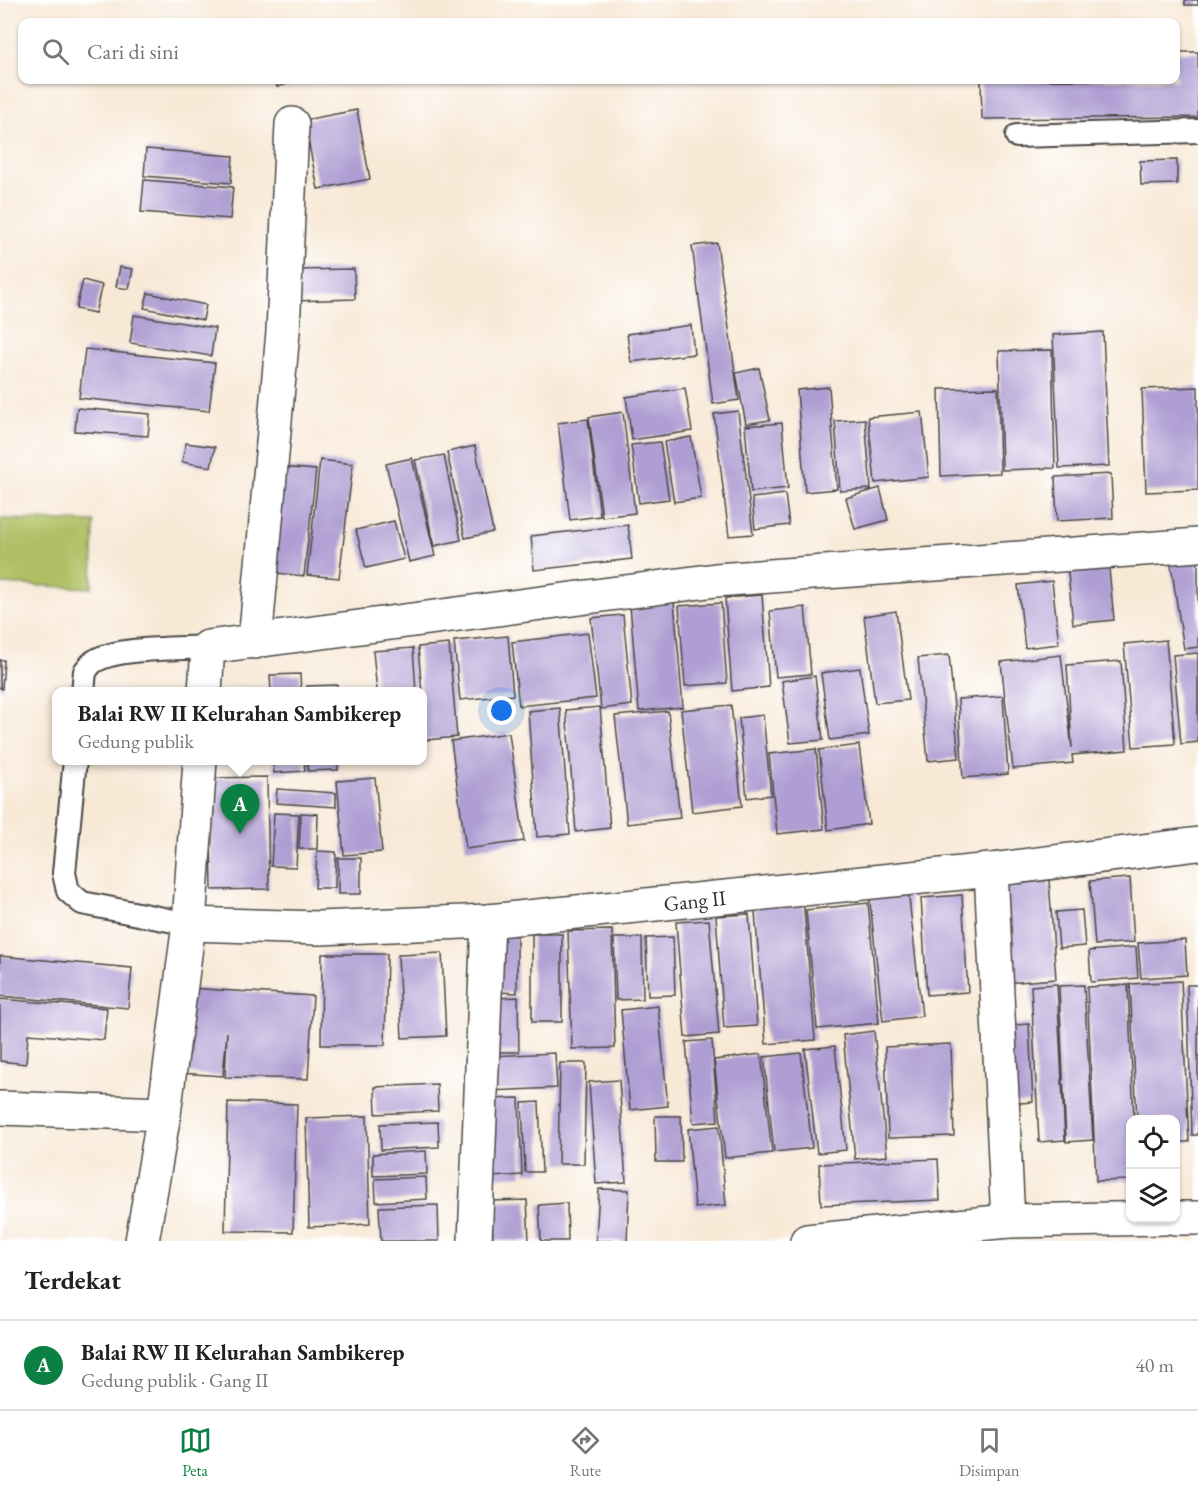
<!DOCTYPE html>
<html lang="id">
<head>
<meta charset="utf-8">
<style>
  :root { --surface:#fff; --page:#f6f6f6; --text:#222; --muted:#767676; --line:#e0e0e0; --accent:#0b8043 }
  body { margin:0; font-family:"EB Garamond",serif; background:var(--page); color:var(--text) }
  .controls { position:absolute; right:18px; bottom:18px; display:grid; overflow:hidden; border-radius:12px; box-shadow:0 2px 4px #0004 }
  .controls button { width:54px; height:54px; display:grid; place-items:center; padding:0; border:0; border-bottom:2px solid var(--line); background:var(--surface); color:var(--text); font:30px sans-serif }
  .you { position:absolute; left:502px; top:711px; width:21px; height:21px; margin:-15px; border:4px solid #fff; border-radius:50%; background:#1a73e8; box-shadow:0 0 0 9px #1a73e833 }
  .badge { display:grid; place-items:center; width:39px; height:39px; border-radius:50%; background:var(--accent); color:#fff; font-size:20px; font-weight:700 }
  .pin { position:absolute; translate:-50% -50px; filter:drop-shadow(0 2px 3px #0008) }
  .pin::after { content:''; position:absolute; top:32px; width:21px; height:18px; background:inherit; clip-path:polygon(0 0,100% 0,50% 100%) }
  .popup { position:absolute; left:52px; top:687px; width:375px; height:78px; box-sizing:border-box; display:grid; place-content:center; border-radius:12px; background:var(--surface); filter:drop-shadow(0 2px 4px #0005); font-size:20px; white-space:nowrap; color:var(--muted) }
  .popup b { font-size:22px; color:var(--text) }
  .popup::after { content:''; position:absolute; left:50%; top:100%; margin-left:-12px; border:12px solid transparent; border-top-color:var(--surface) }
  .list { margin:0; padding:0; list-style:none }
  h2 { display:flex; justify-content:space-between; align-items:center; height:78px; margin:0; padding:0 24px; font-size:26px }
  h2 small { font-size:20px; font-weight:400; color:var(--muted) }
  .list li { display:grid; grid-template-columns:39px 1fr auto; gap:18px; align-items:center; box-sizing:border-box; height:90px; padding:0 24px; border-top:2px solid var(--line) }
  .list b { display:block; font-size:22px; white-space:nowrap }
  .list p { margin:0; font-size:20px; white-space:nowrap; color:var(--muted) }
  .list em { font-size:20px; font-style:normal; color:var(--muted) }
  .icon { flex:none; width:33px; height:33px; fill:none; stroke:currentColor; stroke-width:2; stroke-linecap:round; stroke-linejoin:round }
  .map { position:relative; flex:none; width:1198px; height:1241px; overflow:hidden }
  .search { position:absolute; background:var(--surface); box-shadow:0 2px 4px #0004; left:18px; right:18px; top:18px; height:66px; display:flex; align-items:center; gap:15px; box-sizing:border-box; padding:0 21px; border-radius:12px; color:var(--muted); font-size:22px }
  .sheet { height:168px; background:var(--surface) }
  nav { display:flex; justify-content:space-around; align-items:center; box-sizing:border-box; height:84px; border-top:2px solid var(--line); background:var(--surface); font-size:16px; color:var(--muted) }
  nav a { display:grid; justify-items:center; gap:3px }
  nav .on { color:var(--accent) }
  .map>svg:first-child { display:block }
  .green { fill:#aec064; stroke:#6c7648; stroke-width:1.5 }
  .building { fill:#af9ed3 }
  .lines { fill:none; stroke-linecap:round; stroke-linejoin:round }
  .lane-casing { stroke:#4a4845; stroke-width:26 }
  .street-casing { stroke:#4a4845; stroke-width:36 }
  .lane { stroke:#fff; stroke-width:22 }
  .street { stroke:#fff; stroke-width:33 }
  .labels { text-anchor:middle; dominant-baseline:central; stroke-width:4.5; stroke-linejoin:round; paint-order:stroke }
  .street-label { font-size:21px; fill:#2b2b2b; stroke:#fff }
</style>
</head>
<body>
<div class="map">
<svg width="1198" height="1241" viewBox="0 0 1198 1241">
  <rect width="100%" height="100%" fill="#fff"/>
  <filter id="ink" filterUnits="userSpaceOnUse"><feTurbulence type="fractalNoise" baseFrequency=".0167" numOctaves="2"/><feDisplacementMap in="SourceGraphic" scale="12" xChannelSelector="R" yChannelSelector="G"/><feConvolveMatrix kernelMatrix="1 2 1 2 8 2 1 2 1" color-interpolation-filters="sRGB"/></filter>
  <filter id="wash" filterUnits="userSpaceOnUse"><feTurbulence type="fractalNoise" baseFrequency=".008" numOctaves="4" result="noise"/><feDisplacementMap in="SourceGraphic" scale="24" xChannelSelector="R" yChannelSelector="G"/><feGaussianBlur stdDeviation="1.35" result="paint"/><feColorMatrix in="noise" values="0 0 0 0 0 0 0 0 0 0 0 0 0 0 0 0 0 1.4 0 .05"/><feComposite in="paint" operator="in"/></filter>
  <g filter="url(#wash)">
    <rect width="100%" height="100%" fill="#f8e9d7"/>
    <!-- green -->
    <path class="green" d="M 0,519 L 94,522 L 92,588 L 0,584 Z"/>
    <g id="blocks">
      <!-- building -->
      <path class="building" d="M 1185,0 L 1198,0 L 1198,5 L 1185,5 Z
        M 1176,52 L 1198,52 L 1198,117 L 982,119 L 981,80 L 1176,80 Z
        M 275,80 L 301,80 L 277,87 Z
        M 357,110 L 370,179 L 318,189 L 304,120 Z
        M 146,149 L 233,156 L 231,183 L 144,176 Z
        M 1177,160 L 1177,184 L 1141,185 L 1140,161 Z
        M 144,180 L 233,187 L 230,219 L 141,212 Z
        M 717,243 L 739,400 L 713,404 L 692,246 Z
        M 120,267 L 133,269 L 129,289 L 116,287 Z
        M 354,269 L 355,299 L 294,301 L 293,270 Z
        M 83,280 L 102,285 L 95,313 L 76,309 Z
        M 148,293 L 206,305 L 203,320 L 144,308 Z
        M 134,315 L 215,328 L 211,356 L 130,343 Z
        M 691,325 L 694,354 L 631,362 L 627,334 Z
        M 1103,332 L 1109,466 L 1059,468 L 1053,335 Z
        M 85,349 L 215,363 L 209,411 L 79,398 Z
        M 1052,350 L 1055,468 L 1002,470 L 999,351 Z
        M 759,368 L 770,420 L 746,424 L 736,373 Z
        M 829,387 L 837,489 L 805,492 L 797,390 Z
        M 1198,387 L 1198,490 L 1146,492 L 1142,389 Z
        M 685,388 L 692,431 L 632,440 L 626,397 Z
        M 998,388 L 1000,473 L 941,476 L 939,389 Z
        M 77,408 L 150,414 L 148,436 L 75,431 Z
        M 738,411 L 753,534 L 729,536 L 714,414 Z
        M 623,412 L 635,513 L 602,517 L 589,417 Z
        M 922,412 L 929,477 L 875,483 L 868,417 Z
        M 588,419 L 600,516 L 570,520 L 558,423 Z
        M 865,419 L 871,489 L 840,491 L 835,421 Z
        M 782,423 L 788,488 L 751,492 L 745,426 Z
        M 691,437 L 701,498 L 674,502 L 664,442 Z
        M 660,442 L 669,499 L 639,503 L 631,445 Z
        M 186,443 L 215,447 L 211,467 L 182,462 Z
        M 475,446 L 493,532 L 465,538 L 447,452 Z
        M 444,455 L 461,540 L 434,546 L 415,460 Z
        M 412,458 L 435,556 L 409,562 L 386,464 Z
        M 320,460 L 353,464 L 339,578 L 307,575 Z
        M 280,467 L 316,470 L 304,576 L 268,572 Z
        M 1111,474 L 1113,518 L 1057,521 L 1055,477 Z
        M 880,488 L 888,520 L 855,529 L 846,498 Z
        M 785,494 L 789,525 L 755,529 L 752,498 Z
        M 394,521 L 404,559 L 366,568 L 356,530 Z
        M 628,525 L 632,559 L 534,570 L 531,536 Z
        M 1198,555 L 1198,647 L 1184,649 L 1170,559 Z
        M 1108,559 L 1114,620 L 1073,624 L 1067,563 Z
        M 1052,581 L 1059,644 L 1025,648 L 1018,585 Z
        M 762,595 L 769,687 L 732,691 L 725,598 Z
        M 674,602 L 683,707 L 639,711 L 630,605 Z
        M 721,603 L 727,683 L 685,686 L 679,606 Z
        M 805,607 L 811,674 L 776,677 L 770,611 Z
        M 896,611 L 908,700 L 875,703 L 864,616 Z
        M 623,615 L 632,705 L 601,709 L 591,618 Z
        M 588,633 L 596,698 L 519,706 L 512,642 Z
        M 508,636 L 513,695 L 460,700 L 454,641 Z
        M 1166,640 L 1175,744 L 1133,747 L 1124,644 Z
        M 449,644 L 457,737 L 426,740 L 418,647 Z
        M 413,648 L 416,692 L 377,692 L 373,651 Z
        M 1198,653 L 1198,742 L 1181,744 L 1173,655 Z
        M 949,655 L 959,758 L 928,761 L 918,658 Z
        M 1061,655 L 1072,748 L 1067,665 L 1121,661 L 1127,750 L 1072,755 L 1073,763 L 1013,769 L 1001,662 Z
        M 0,660 L 4,660 L 2,689 L 0,688 Z
        M 860,668 L 869,735 L 830,740 L 821,673 Z
        M 300,674 L 301,692 L 271,692 L 270,675 Z
        M 815,676 L 823,740 L 790,743 L 782,681 Z
        M 337,685 L 337,692 L 307,692 L 307,686 Z
        M 1003,696 L 1008,774 L 963,778 L 958,699 Z
        M 731,705 L 742,806 L 692,812 L 681,710 Z
        M 600,707 L 610,828 L 576,832 L 566,710 Z
        M 560,708 L 570,834 L 537,837 L 528,711 Z
        M 668,711 L 680,818 L 627,824 L 615,716 Z
        M 763,715 L 771,795 L 747,798 L 739,718 Z
        M 509,733 L 524,841 L 466,849 L 451,741 Z
        M 859,745 L 869,824 L 828,830 L 819,750 Z
        M 816,749 L 824,829 L 777,834 L 769,754 Z
        M 273,760 L 304,760 L 305,771 L 274,773 Z
        M 307,760 L 338,760 L 338,770 L 308,771 Z
        M 267,777 L 269,889 L 212,890 L 210,778 Z
        M 375,778 L 382,852 L 344,855 L 337,781 Z
        M 277,789 L 336,793 L 336,807 L 276,803 Z
        M 274,813 L 299,814 L 296,867 L 271,866 Z
        M 301,813 L 318,814 L 317,849 L 299,849 Z
        M 317,851 L 336,852 L 335,888 L 315,888 Z
        M 338,858 L 361,858 L 361,894 L 338,894 Z
        M 1130,878 L 1134,942 L 1095,945 L 1090,881 Z
        M 1049,880 L 1056,979 L 1005,983 L 998,884 Z
        M 908,889 L 922,1016 L 883,1021 L 869,893 Z
        M 962,895 L 968,992 L 927,995 L 921,898 Z
        M 803,896 L 815,1040 L 766,1044 L 754,900 Z
        M 868,903 L 879,1023 L 817,1029 L 806,910 Z
        M 1082,910 L 1085,946 L 1059,948 L 1056,912 Z
        M 749,914 L 757,1026 L 724,1028 L 716,916 Z
        M 709,920 L 719,1034 L 685,1037 L 676,922 Z
        M 612,930 L 615,1048 L 572,1049 L 568,931 Z
        M 496,931 L 517,931 L 517,993 L 496,992 Z
        M 532,934 L 562,934 L 562,1022 L 532,1022 Z
        M 673,937 L 675,995 L 648,996 L 646,938 Z
        M 614,938 L 642,938 L 643,999 L 616,1000 Z
        M 1185,940 L 1187,975 L 1141,978 L 1138,943 Z
        M 1136,947 L 1138,978 L 1091,982 L 1089,951 Z
        M 442,953 L 446,1036 L 402,1038 L 398,955 Z
        M 322,954 L 387,954 L 385,1045 L 321,1045 Z
        M 0,956 L 132,968 L 128,1008 L 0,996 Z
        M 1181,981 L 1189,1142 L 1176,1142 L 1176,1119 L 1137,1119 L 1130,984 Z
        M 1057,984 L 1065,1140 L 1039,1142 L 1031,986 Z
        M 1084,985 L 1093,1140 L 1066,1142 L 1059,986 Z
        M 1128,985 L 1134,1119 L 1130,1120 L 1130,1180 L 1096,1181 L 1087,987 Z
        M 1187,985 L 1198,985 L 1198,1135 L 1192,1135 Z
        M 188,988 L 313,996 L 308,1079 L 225,1077 L 227,1032 L 223,1076 L 180,1073 Z
        M 518,997 L 519,1052 L 496,1052 L 496,998 Z
        M 0,999 L 107,1008 L 104,1040 L 28,1034 L 26,1064 L 0,1061 Z
        M 658,1006 L 668,1106 L 630,1110 L 621,1010 Z
        M 1029,1024 L 1033,1102 L 1007,1104 L 1002,1026 Z
        M 874,1031 L 887,1156 L 855,1159 L 843,1035 Z
        M 712,1040 L 718,1121 L 693,1123 L 686,1042 Z
        M 951,1044 L 954,1136 L 888,1138 L 885,1047 Z
        M 835,1046 L 846,1150 L 817,1153 L 805,1049 Z
        M 555,1053 L 557,1088 L 491,1091 L 489,1056 Z
        M 801,1053 L 812,1148 L 774,1152 L 764,1057 Z
        M 761,1054 L 772,1153 L 725,1158 L 714,1060 Z
        M 560,1063 L 586,1063 L 584,1164 L 558,1164 Z
        M 619,1080 L 626,1182 L 596,1184 L 589,1082 Z
        M 437,1084 L 438,1111 L 376,1114 L 375,1087 Z
        M 519,1098 L 522,1175 L 492,1177 L 489,1099 Z
        M 228,1102 L 297,1104 L 293,1232 L 225,1231 Z
        M 539,1102 L 542,1172 L 525,1172 L 522,1103 Z
        M 367,1116 L 370,1224 L 309,1227 L 306,1118 Z
        M 655,1116 L 681,1116 L 682,1162 L 656,1162 Z
        M 438,1122 L 439,1147 L 381,1150 L 380,1124 Z
        M 719,1126 L 726,1205 L 695,1208 L 688,1129 Z
        M 426,1151 L 427,1174 L 373,1176 L 373,1154 Z
        M 938,1159 L 940,1200 L 821,1205 L 819,1164 Z
        M 426,1177 L 427,1199 L 376,1202 L 375,1179 Z
        M 599,1189 L 629,1190 L 627,1241 L 596,1241 Z
        M 527,1200 L 529,1241 L 493,1241 L 491,1201 Z
        M 567,1203 L 568,1241 L 541,1241 L 539,1205 Z
        M 438,1205 L 439,1241 L 381,1241 L 379,1207 Z"/>
    </g>
  </g>
  <g filter="url(#ink)">
    <use href="#blocks" fill-opacity="0" stroke="#4a4845" stroke-width="1.5"/>
    <g class="lines">
      <!-- lane casing -->
      <g class="lane-casing">
        <path id="lane" d="M 1017,136 L 1198,131
          M 83,692 L 85,671 C 88,668 91,663 95,661 C 118,647 180,649 208,647
          M 75,760 L 64,873 L 68,891 L 82,903 L 189,924"/>
      </g>
      <!-- street casing -->
      <g class="street-casing">
        <g id="street">
          <path d="M 255,642 L 283,332 L 292,124"/>
          <path d="M 205,692 L 208,647 L 716,580 L 1198,545"/>
          <path d="M 991,870 L 1008,1221"/>
          <path id="s1" d="M 189,924 L 319,928 L 488,921 L 991,870 L 1198,844"/>
          <path d="M 0,1108 L 164,1114"/>
          <path d="M 1176,1218 L 1198,1218"/>
          <path d="M 142,1241 L 164,1114 L 189,924 L 200,760"/>
          <path d="M 475,1241 L 488,921"/>
          <path d="M 807,1241 L 1008,1221 L 1164,1218"/>
        </g>
      </g>
      <!-- lane -->
      <use href="#lane" class="lane"/>
      <!-- street -->
      <use href="#street" class="street"/>
    </g>
  </g>
  <g class="labels">
    <!-- street labels -->
    <g class="street-label">
      <text stroke="none"><textPath href="#s1" startOffset="507">Gang II</textPath></text>
    </g>
  </g>
</svg>
<div class="controls">
<button><svg class="icon" aria-label="locate" viewBox="0 0 24 24"><circle cx="12" cy="12" r="6"/><path d="M12 2v4M12 18v4M2 12h4M18 12h4"/></svg></button>
<button><svg class="icon" aria-label="layers" viewBox="0 0 24 24"><path d="M12 4l9 5-9 5-9-5zM3 14l9 5 9-5"/></svg></button>
</div>
<div class="you"></div>
<div class="pin badge" style="left:240px;top:834px">A</div>
<div class="popup"><b>Balai RW II Kelurahan Sambikerep</b>Gedung publik</div>
<div class="search"><svg class="icon" aria-label="search" viewBox="0 0 24 24"><circle cx="10" cy="10" r="6"/><path d="M15 15l6 6"/></svg>Cari di sini</div>
</div>
<section class="sheet">
<h2>Terdekat<small></small></h2>
<ul class="list">
<li><span class="badge">A</span><div><b>Balai RW II Kelurahan Sambikerep</b><p>Gedung publik · Gang II</p></div><em>40 m</em></li>
</ul>
</section>
<nav>
<a class="on"><svg class="icon" aria-label="map" viewBox="0 0 24 24"><path d="M3 6l6-2 6 2 6-2v14l-6 2-6-2-6 2zM9 4v14M15 6v14"/></svg>Peta</a>
<a><svg class="icon" aria-label="directions" viewBox="0 0 24 24"><path d="M12 3l9 9-9 9-9-9zM9 14v-3h6M13 9l2 2-2 2"/></svg>Rute</a>
<a><svg class="icon" aria-label="saved" viewBox="0 0 24 24"><path d="M7 4h10v16l-5-4-5 4z"/></svg>Disimpan</a>
</nav>
</body>
</html>
